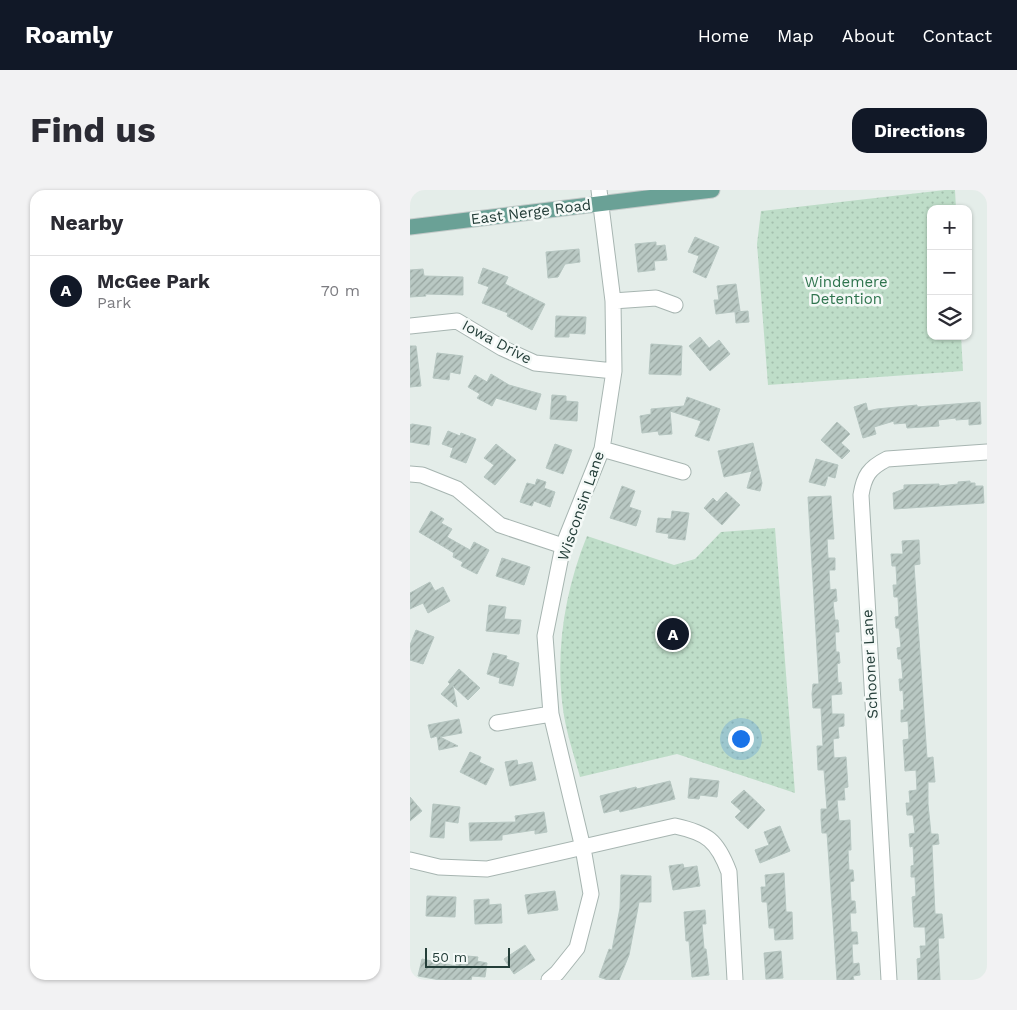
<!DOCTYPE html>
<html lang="en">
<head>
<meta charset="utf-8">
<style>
  :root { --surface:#fff; --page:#f2f2f3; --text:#2b2b33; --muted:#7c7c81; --line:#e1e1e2; --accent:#111827 }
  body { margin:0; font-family:"Work Sans",sans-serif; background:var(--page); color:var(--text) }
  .controls { position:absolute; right:15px; top:15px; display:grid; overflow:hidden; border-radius:10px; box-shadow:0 1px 4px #0004 }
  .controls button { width:45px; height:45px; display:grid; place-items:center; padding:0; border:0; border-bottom:1px solid var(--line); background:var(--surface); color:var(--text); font:25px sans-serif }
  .scale { position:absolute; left:15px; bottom:12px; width:85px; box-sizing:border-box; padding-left:5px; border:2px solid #243e39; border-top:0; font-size:14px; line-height:18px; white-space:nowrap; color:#243e39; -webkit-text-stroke:4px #f4f9f7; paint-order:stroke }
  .you { position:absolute; left:330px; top:548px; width:18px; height:18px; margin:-12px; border:4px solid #fff; border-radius:50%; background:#1a73e8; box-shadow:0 0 0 8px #1a73e833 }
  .badge { display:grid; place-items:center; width:32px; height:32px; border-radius:50%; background:var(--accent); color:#fff; font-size:16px; font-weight:700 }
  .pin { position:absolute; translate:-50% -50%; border:2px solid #fff; box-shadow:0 1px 5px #0006 }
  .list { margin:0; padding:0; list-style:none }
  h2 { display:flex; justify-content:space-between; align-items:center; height:65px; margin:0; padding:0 20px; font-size:21px }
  h2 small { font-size:16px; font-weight:400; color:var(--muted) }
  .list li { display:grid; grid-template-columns:32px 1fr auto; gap:15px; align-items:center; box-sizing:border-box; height:70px; padding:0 20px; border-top:1px solid var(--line) }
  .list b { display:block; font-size:19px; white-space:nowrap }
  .list p { margin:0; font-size:16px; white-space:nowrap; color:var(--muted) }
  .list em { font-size:16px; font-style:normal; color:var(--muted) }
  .icon { flex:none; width:28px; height:28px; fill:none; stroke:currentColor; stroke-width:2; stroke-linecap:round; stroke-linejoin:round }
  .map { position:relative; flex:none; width:577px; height:790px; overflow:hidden; border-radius:15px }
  header { display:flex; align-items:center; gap:30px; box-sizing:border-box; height:70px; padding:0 25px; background:var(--accent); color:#fff }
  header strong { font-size:24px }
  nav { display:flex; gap:28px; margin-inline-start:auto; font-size:18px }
  .intro { display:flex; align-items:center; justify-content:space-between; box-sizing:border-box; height:120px; padding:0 30px }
  h1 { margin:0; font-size:35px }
  .button { padding:12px 22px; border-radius:15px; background:var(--accent); color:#fff; font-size:18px; font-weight:700 }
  main { display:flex; gap:30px; padding:0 30px }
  aside { flex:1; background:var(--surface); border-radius:15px; box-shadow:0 1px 4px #0004 }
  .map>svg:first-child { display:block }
  .park { fill:url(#park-dots) }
  .building { fill:url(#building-hatch); stroke:#b6c6c1 }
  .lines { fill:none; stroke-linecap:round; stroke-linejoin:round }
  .minor-casing { stroke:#a7b5b1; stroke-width:17 }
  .major-casing { stroke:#c2c9c8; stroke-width:17 }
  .minor { stroke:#fff; stroke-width:15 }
  .major { stroke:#6aa196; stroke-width:15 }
  .labels { text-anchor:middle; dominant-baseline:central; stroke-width:5; stroke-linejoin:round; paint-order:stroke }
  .street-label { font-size:15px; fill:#243e39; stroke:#f4f9f7 }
  .park-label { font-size:15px; fill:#2f744e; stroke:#f4f9f7 }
</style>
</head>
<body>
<header>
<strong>Roamly</strong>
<nav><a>Home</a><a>Map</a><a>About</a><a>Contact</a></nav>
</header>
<div class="intro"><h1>Find us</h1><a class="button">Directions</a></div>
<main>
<aside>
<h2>Nearby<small></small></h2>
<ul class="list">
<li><span class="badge">A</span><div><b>McGee Park</b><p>Park</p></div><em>70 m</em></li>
</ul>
</aside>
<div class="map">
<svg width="577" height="790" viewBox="0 0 577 790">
  <defs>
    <pattern id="park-dots" width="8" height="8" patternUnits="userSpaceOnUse" patternTransform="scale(1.25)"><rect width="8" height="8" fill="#beddc8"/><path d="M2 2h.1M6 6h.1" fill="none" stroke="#a3bfad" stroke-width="1.8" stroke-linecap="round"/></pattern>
    <pattern id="building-hatch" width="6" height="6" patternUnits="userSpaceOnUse" patternTransform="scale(1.25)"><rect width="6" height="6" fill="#b9c8c3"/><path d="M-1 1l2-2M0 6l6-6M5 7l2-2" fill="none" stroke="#96a49f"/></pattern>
  </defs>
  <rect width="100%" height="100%" fill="#e4ede9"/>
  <!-- park -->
  <path class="park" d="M 535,0 L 545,0 L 546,19 L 521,19 L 521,146 L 551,146 L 553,181 L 358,195 L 347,54 L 351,21 Z
    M 365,338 L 385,603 L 267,564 L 170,587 C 164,565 156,542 153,519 C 145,461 155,400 177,346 L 264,375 L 285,369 L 311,342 Z"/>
  <!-- building -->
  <path class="building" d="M 285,47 L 309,57 L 296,88 L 283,82 L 289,66 L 278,62 Z
    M 246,52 L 246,56 L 255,55 L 257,70 L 244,71 L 245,80 L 228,82 L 225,54 Z
    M 169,59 L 170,72 L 155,74 L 148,87 L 138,88 L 136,62 Z
    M 73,78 L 98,87 L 95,94 L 135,114 L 122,140 L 97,126 L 98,123 L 72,113 L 79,97 L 68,93 Z
    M 13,79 L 14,86 L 53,87 L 53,105 L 15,104 L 16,106 L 0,107 L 0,80 Z
    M 326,94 L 330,121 L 306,124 L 304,110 L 309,110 L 307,96 Z
    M 338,121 L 339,132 L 326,133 L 325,122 Z
    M 146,126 L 176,127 L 175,144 L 159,143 L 159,147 L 145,147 Z
    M 290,147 L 299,158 L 309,150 L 320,164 L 300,181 L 279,156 Z
    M 241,154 L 272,156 L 271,185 L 239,184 Z
    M 0,156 L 6,156 L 11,196 L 0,197 Z
    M 27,163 L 53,166 L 50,184 L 40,182 L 39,190 L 23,188 Z
    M 81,184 L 99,195 L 131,204 L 126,220 L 86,208 L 82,216 L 67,208 L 70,204 L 58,197 L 65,185 L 77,192 Z
    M 142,205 L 156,206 L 156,211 L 168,212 L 167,231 L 140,229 Z
    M 277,207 L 310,219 L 299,251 L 285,246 L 291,231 L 260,221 L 262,244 L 249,245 L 248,241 L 232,243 L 230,226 L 241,224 L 241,219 L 274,216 Z
    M 570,212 L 571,234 L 559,235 L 559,229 L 546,230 L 546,228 L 528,230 L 529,236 L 497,238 L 496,233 L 484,234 L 484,231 L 464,237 L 466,244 L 453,248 L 444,217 L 456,213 L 458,221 L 467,219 L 507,215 L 507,217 Z
    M 427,232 L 440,244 L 431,253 L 440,261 L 432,269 L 411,250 Z
    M 2,234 L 21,237 L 19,255 L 0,252 L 0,235 Z
    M 38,241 L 50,246 L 51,243 L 66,249 L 56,273 L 40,267 L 43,258 L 32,254 Z
    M 343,253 L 352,293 L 350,301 L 337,298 L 342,281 L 314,287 L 308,261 Z
    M 86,254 L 106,270 L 85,295 L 74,287 L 84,275 L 74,268 Z
    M 145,254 L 162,260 L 153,284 L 136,278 Z
    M 406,269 L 428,275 L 425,288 L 418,286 L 415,296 L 399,292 Z
    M 127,289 L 136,292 L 134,298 L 145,302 L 140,317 L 124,311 L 122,316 L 110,312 L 117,293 L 125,295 Z
    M 560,291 L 560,293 L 565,293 L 565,296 L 573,296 L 574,313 L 484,319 L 483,303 L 494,299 L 494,295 L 529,294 L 529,296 L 548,294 L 548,292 Z
    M 212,296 L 225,301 L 219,317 L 231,321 L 226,336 L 200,328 Z
    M 316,302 L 330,315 L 312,335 L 294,318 L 303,308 L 307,312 Z
    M 421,306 L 424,349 L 417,349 L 418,368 L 425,368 L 425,380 L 419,380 L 420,400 L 426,399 L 427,411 L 423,412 L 425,430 L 428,430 L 429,442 L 425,442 L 426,462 L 429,462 L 430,473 L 427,474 L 428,493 L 431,492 L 432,504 L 421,505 L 422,524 L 434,524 L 434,536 L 428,537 L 429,548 L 423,549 L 424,568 L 436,567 L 438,597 L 434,598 L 435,610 L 427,610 L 429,631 L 440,630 L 441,660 L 438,660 L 439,680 L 443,680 L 444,691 L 440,692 L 441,711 L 445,711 L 446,723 L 440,723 L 441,742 L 447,742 L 448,754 L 442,754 L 443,774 L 449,773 L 450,785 L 443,786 L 444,790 L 427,790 L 417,643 L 412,643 L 411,629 L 411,619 L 417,619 L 414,580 L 408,580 L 407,556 L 413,556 L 411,518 L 403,518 L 402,504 L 403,494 L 409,494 L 398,307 Z
    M 21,321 L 34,329 L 31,333 L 42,339 L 37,347 L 60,360 L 64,352 L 79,360 L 67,384 L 51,376 L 53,372 L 43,367 L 44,363 L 9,342 Z
    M 262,321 L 279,323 L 275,350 L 258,348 L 259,344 L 246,342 L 248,328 L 261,329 Z
    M 509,350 L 510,374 L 504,375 L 517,568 L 523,567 L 525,592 L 518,592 L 518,614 L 521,644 L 528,644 L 529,654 L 522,655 L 525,724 L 532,724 L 534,748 L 528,748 L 530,790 L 508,790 L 507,769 L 511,768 L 510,756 L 516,756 L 515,737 L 504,737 L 502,707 L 506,706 L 505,687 L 501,687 L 501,676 L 504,675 L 503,656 L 500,657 L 499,644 L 505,643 L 503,625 L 497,625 L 496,613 L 500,613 L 499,601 L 507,600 L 506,580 L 495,581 L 493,550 L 499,549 L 498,531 L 491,532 L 491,520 L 494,520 L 493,500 L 490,501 L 489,489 L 493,489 L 491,469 L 488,469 L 487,458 L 491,457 L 489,438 L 486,438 L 485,427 L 489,426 L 488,407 L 484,407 L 483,395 L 487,395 L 486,376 L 482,376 L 481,364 L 493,364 L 492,351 Z
    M 92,368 L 120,377 L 114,395 L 86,386 Z
    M 20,392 L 25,401 L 33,397 L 40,411 L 18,423 L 13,413 L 0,419 L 0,403 Z
    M 79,415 L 96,417 L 94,429 L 111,430 L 109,444 L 76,441 Z
    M 6,440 L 24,447 L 13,474 L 0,470 L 0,455 Z
    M 83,463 L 97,466 L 96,469 L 109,473 L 103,496 L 89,493 L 90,488 L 77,484 Z
    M 49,479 L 70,498 L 58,510 L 43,496 L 47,517 L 31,504 L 40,494 L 38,492 Z
    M 49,529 L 52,543 L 30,547 L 48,556 L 29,560 L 27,546 L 21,548 L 18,535 Z
    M 60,562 L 71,567 L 69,572 L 84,579 L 76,595 L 50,582 Z
    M 107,570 L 108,575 L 122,572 L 126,590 L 100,596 L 95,572 Z
    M 280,588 L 309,591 L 307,607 L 290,605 L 289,609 L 278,608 Z
    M 260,591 L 265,609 L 210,622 L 209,619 L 194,623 L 190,606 L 226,597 L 227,599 Z
    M 334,600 L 355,620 L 338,639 L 325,627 L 331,621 L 321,612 Z
    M 0,607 L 12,621 L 0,631 Z
    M 23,614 L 50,617 L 48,633 L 35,631 L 34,648 L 20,647 Z
    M 134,622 L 137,642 L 125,644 L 125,640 L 92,645 L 92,650 L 60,651 L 59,633 L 106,632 L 105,626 Z
    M 370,636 L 380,661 L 350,673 L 345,660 L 359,655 L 354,642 Z
    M 273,674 L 274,678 L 287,676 L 290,696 L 263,700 L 259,676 Z
    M 374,683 L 376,722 L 382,722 L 383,749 L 365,750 L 364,738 L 359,738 L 357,712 L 352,712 L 351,697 L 356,697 L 355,685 Z
    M 211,685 L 241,686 L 241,712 L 229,712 L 219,765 L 209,790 L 198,790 L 189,787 L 199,759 L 202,760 L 210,718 Z
    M 145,701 L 148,720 L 118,724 L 115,705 Z
    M 17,706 L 46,707 L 45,727 L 16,726 Z
    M 79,709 L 79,715 L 91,714 L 92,733 L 65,734 L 64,710 Z
    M 295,720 L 296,734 L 292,734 L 294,759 L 296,759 L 299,785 L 282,787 L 279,751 L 276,751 L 274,722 Z
    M 115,755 L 125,770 L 104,784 L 94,769 Z
    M 371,761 L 373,788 L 356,789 L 354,763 Z
    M 47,765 L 68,767 L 67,771 L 77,773 L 75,787 L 62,786 L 61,790 L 30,790 L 8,786 L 12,769 L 46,776 Z"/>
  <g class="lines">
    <!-- minor casing -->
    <g class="minor-casing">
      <path id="minor" d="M 203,111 L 246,108 L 265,115
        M 0,136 L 47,131 L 92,158 L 125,173 L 204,181
        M 192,259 L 273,282
        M 0,284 L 12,285 L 47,299 L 90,335 L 153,356
        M 87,533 L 141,524
        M 0,670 L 29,677 L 77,679 L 265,636 C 297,643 307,650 319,682 L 325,790
        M 139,790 L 147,783 L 167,758 L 181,704 L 173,658 L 141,524 L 135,446 L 153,356 L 192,259 L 204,181 L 203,111 L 189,0
        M 479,790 L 451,305 C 454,286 459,278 477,269 L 577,262"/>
    </g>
    <!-- major casing -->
    <g class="major-casing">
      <path id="major" d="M 0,37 L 302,0"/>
    </g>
    <!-- minor -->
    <use href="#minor" class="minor"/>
    <!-- major -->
    <use href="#major" class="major"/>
  </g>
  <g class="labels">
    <!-- street labels -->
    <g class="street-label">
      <text transform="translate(121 22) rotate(-7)">East Nerge Road</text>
      <text transform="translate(87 152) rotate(28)">Iowa Drive</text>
      <text transform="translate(171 316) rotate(-71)">Wisconsin Lane</text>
      <text transform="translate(460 474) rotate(-93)">Schooner Lane</text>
    </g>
    <!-- park labels -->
    <g class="park-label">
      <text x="436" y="92">Windemere<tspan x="436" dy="17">Detention</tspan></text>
    </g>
  </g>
</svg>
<div class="controls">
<button>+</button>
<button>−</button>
<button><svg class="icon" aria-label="layers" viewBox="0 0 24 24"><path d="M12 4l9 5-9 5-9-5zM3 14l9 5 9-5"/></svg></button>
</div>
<div class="scale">50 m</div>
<div class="you"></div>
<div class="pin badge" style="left:263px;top:444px">A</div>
</div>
</main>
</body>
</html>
